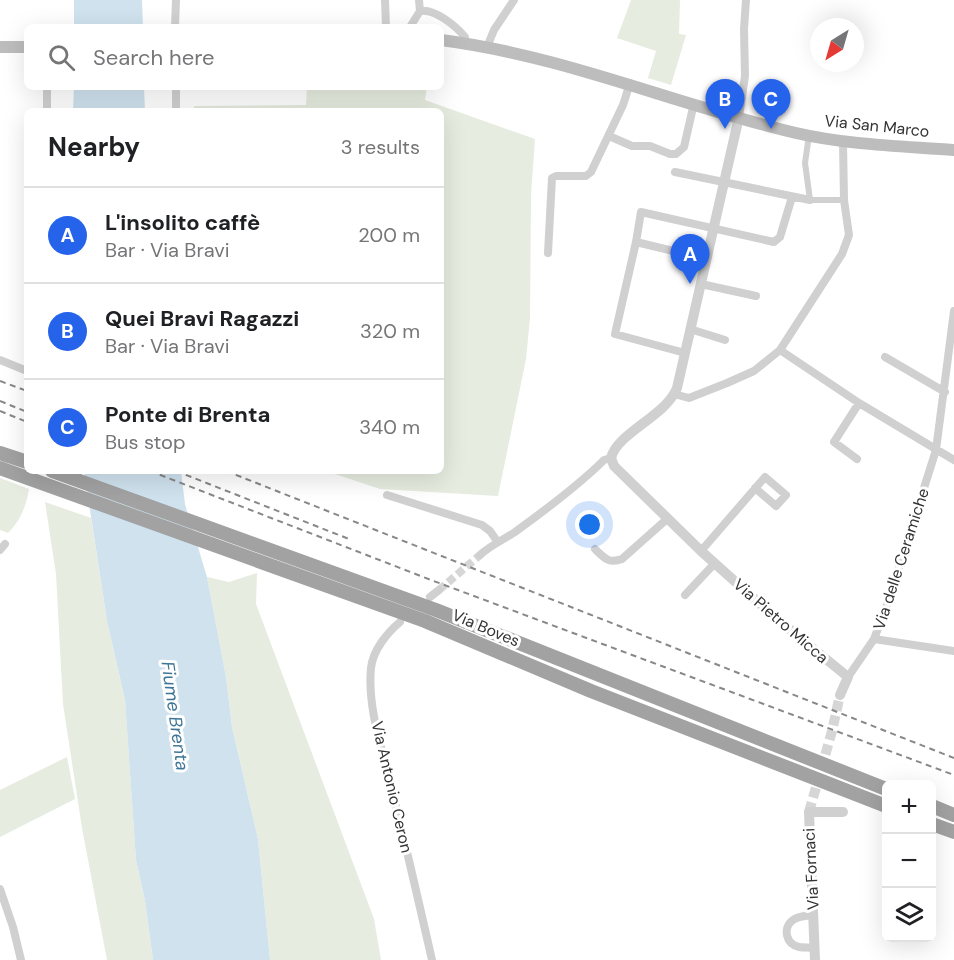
<!DOCTYPE html>
<html lang="en">
<head>
<meta charset="utf-8">
<style>
  :root { --surface:#fff; --page:#f2f2f2; --text:#202124; --muted:#757577; --line:#e0e0e0; --accent:#2563eb }
  body { margin:0; font-family:"DM Sans",sans-serif; background:var(--page); color:var(--text) }
  .controls { position:absolute; right:18px; bottom:18px; display:grid; overflow:hidden; border-radius:9px; box-shadow:0 6px 24px #0002 }
  .controls button { width:54px; height:54px; display:grid; place-items:center; padding:0; border:0; border-bottom:2px solid var(--line); background:var(--surface); color:var(--text); font:30px sans-serif }
  .compass { position:absolute; left:810px; top:18px; width:54px; height:54px; border-radius:50%; background:var(--surface); box-shadow:0 6px 24px #0002; rotate:217deg }
  .you { position:absolute; left:590px; top:525px; width:21px; height:21px; margin:-15px; border:4px solid #fff; border-radius:50%; background:#1a73e8; box-shadow:0 0 0 9px #1a73e833 }
  .badge { display:grid; place-items:center; width:39px; height:39px; border-radius:50%; background:var(--accent); color:#fff; font-size:20px; font-weight:700 }
  .pin { position:absolute; translate:-50% -50px; filter:drop-shadow(0 2px 3px #0008) }
  .pin::after { content:''; position:absolute; top:32px; width:21px; height:18px; background:inherit; clip-path:polygon(0 0,100% 0,50% 100%) }
  .list { margin:0; padding:0; list-style:none }
  h2 { display:flex; justify-content:space-between; align-items:center; height:78px; margin:0; padding:0 24px; font-size:26px }
  h2 small { font-size:20px; font-weight:400; color:var(--muted) }
  .list li { display:grid; grid-template-columns:39px 1fr auto; gap:18px; align-items:center; box-sizing:border-box; height:96px; padding:0 24px; border-top:2px solid var(--line) }
  .list b { display:block; font-size:22px; white-space:nowrap }
  .list p { margin:0; font-size:20px; white-space:nowrap; color:var(--muted) }
  .list em { font-size:20px; font-style:normal; color:var(--muted) }
  .icon { flex:none; width:33px; height:33px; fill:none; stroke:currentColor; stroke-width:2; stroke-linecap:round; stroke-linejoin:round }
  .map { position:relative; flex:none; width:954px; height:960px; overflow:hidden }
  .search { position:absolute; background:var(--surface); box-shadow:0 6px 24px #0002; left:24px; top:24px; width:420px; height:66px; display:flex; align-items:center; gap:15px; box-sizing:border-box; padding:0 21px; border-radius:9px; color:var(--muted); font-size:22px }
  .panel { position:absolute; background:var(--surface); box-shadow:0 6px 24px #0002; left:24px; top:108px; width:420px; height:366px; border-radius:9px }
  .map>svg:first-child { display:block }
  .green { fill:#e6ecdf }
  .water { fill:#cfe2ee }
  .lines { fill:none; stroke-linecap:round; stroke-linejoin:round }
  .minor-tunnel { stroke:#d6d6d6; stroke-width:8; stroke-dasharray:8 4; stroke-linecap:butt }
  .tertiary-tunnel { stroke:#d6d6d6; stroke-width:10; stroke-dasharray:10 5; stroke-linecap:butt }
  .pedestrian { stroke:#d0d0d0; stroke-width:6 }
  .minor { stroke:#d0d0d0; stroke-width:8 }
  .tertiary { stroke:#d0d0d0; stroke-width:10 }
  .secondary { stroke:#bdbdbd; stroke-width:12 }
  .trunk { stroke:#a2a2a2; stroke-width:14 }
  .rail { stroke:#888; stroke-width:2; stroke-dasharray:6 4.5; stroke-linecap:butt }
  .labels { text-anchor:middle; dominant-baseline:central; stroke-width:6; stroke-linejoin:round; paint-order:stroke }
  .street-label { font-size:16px; fill:#333; stroke:#fff }
  .water-label { font-size:18px; font-style:italic; fill:#3f7597; stroke:#fff }
</style>
</head>
<body>
<div class="map">
<svg width="954" height="960" viewBox="0 0 954 960">
  <rect width="100%" height="100%" fill="#fff"/>
  <!-- green -->
  <path class="green" d="M 631,0 L 680,0 L 679,34 L 686,35 L 671,85 L 648,78 L 656,51 L 617,38 Z
    M 307,87 L 427,87 L 425,100 L 535,139 L 531,194 L 530,318 L 526,359 L 498,496 L 380,489 L 326,471 L 441,471 L 441,111 L 194,111 L 194,106 L 306,105 Z
    M 0,478 L 29,489 C 26,506 21,520 8,533 L 0,530 Z
    M 45,502 L 91,518 L 107,621 L 125,700 L 136,860 L 145,901 L 153,960 L 107,960 L 82,828 L 63,704 L 56,574 Z
    M 257,573 L 256,604 L 374,919 L 381,960 L 270,960 L 258,839 L 232,727 L 226,677 L 207,577 L 229,582 Z
    M 67,757 L 75,799 L 0,837 L 0,790 Z"/>
  <!-- water -->
  <path class="water" d="M 74,0 L 142,0 L 143,27 L 74,27 Z
    M 74,87 L 144,87 L 145,111 L 73,111 Z
    M 84,471 L 181,471 L 185,504 L 207,577 L 226,677 L 232,727 L 258,839 L 270,960 L 153,960 L 145,901 L 136,860 L 125,700 L 107,621 Z"/>
  <g class="lines">
    <!-- minor-tunnel -->
    <path class="minor-tunnel" d="M 439,590 L 480,555"/>
    <!-- tertiary-tunnel -->
    <path class="tertiary-tunnel" d="M 809,812 L 832,731 L 840,695"/>
    <!-- pedestrian -->
    <path class="pedestrian" d="M 808,142 L 805,163 L 810,200 L 844,200"/>
    <!-- minor -->
    <path class="minor" d="M 385,0 L 386,27
      M 420,11 C 434,8 456,26 465,37 L 464,43
      M 175,27 L 176,0
      M 410,27 L 420,11 L 419,0
      M 487,47 L 494,30 L 514,0
      M 176,87 L 176,111
      M 47,111 L 47,87
      M 739,117 L 745,76 L 744,29 L 746,0
      M 609,136 L 632,146 L 650,146 L 670,154 L 676,154 L 684,147 L 694,103
      M 675,172 L 810,200
      M 636,242 L 641,212 L 774,242 L 780,237 L 792,197
      M 548,253 L 552,178 L 556,176 L 586,176 L 591,172 L 623,105 L 630,83
      M 701,284 L 756,296
      M 690,329 L 725,340
      M 780,350 L 859,403 L 954,460
      M 685,353 L 615,334 L 636,242 L 706,259
      M 885,357 L 945,392
      M 0,360 L 27,371
      M 674,394 L 689,398 L 727,383 L 754,371 L 780,350 L 842,254 L 849,235 L 844,200 L 843,142
      M 857,459 L 834,442 L 859,403
      M 387,495 L 482,525 L 490,531 L 497,541
      M 595,549 C 604,558 609,564 622,559 L 667,519
      M 0,550 L 5,544
      M 701,551 L 765,477 L 786,495 L 776,506 L 755,488
      M 480,555 C 491,545 503,540 515,532 C 544,511 579,485 604,460 L 611,458
      M 685,595 L 715,563
      M 430,597 L 439,590
      M 400,622 C 387,633 373,650 371,668 C 367,708 383,751 392,790 C 406,846 419,903 432,960
      M 874,639 L 954,651
      M 848,677 L 874,639 L 887,605 L 936,450 L 954,311
      M 0,889 L 13,927 L 21,960
      M 813,915 C 806,916 798,916 793,920 C 782,928 786,944 799,947 C 804,948 810,947 814,948"/>
    <!-- tertiary -->
    <path class="tertiary" d="M 739,117 L 677,388 C 666,416 617,433 611,458 L 614,466 L 701,551 L 777,619 L 848,677 L 840,695
      M 815,960 L 809,812 L 843,812"/>
    <!-- secondary -->
    <path class="secondary" d="M 441,40 C 565,56 676,105 796,133 C 848,145 901,146 954,150
      M 0,47 L 27,47"/>
    <!-- trunk -->
    <path class="trunk" d="M 0,453 L 27,462
      M 0,468 L 425,621 L 591,691 L 886,806
      M 52,471 L 436,610 L 886,789
      M 932,806 L 954,815
      M 932,824 L 954,832"/>
    <!-- rail -->
    <path class="rail" d="M 0,381 L 27,391
      M 0,401 L 27,412
      M 0,411 L 27,422
      M 150,471 L 431,580 L 954,775
      M 176,471 L 349,539
      M 226,471 L 954,758"/>
  </g>
  <g class="labels">
    <!-- street labels -->
    <g class="street-label">
      <text transform="translate(877 126) rotate(6)">Via San Marco</text>
      <text transform="translate(901 559) rotate(-72)">Via delle Ceramiche</text>
      <text transform="translate(781 621) rotate(41)">Via Pietro Micca</text>
      <text transform="translate(486 628) rotate(23)">Via Boves</text>
      <text transform="translate(392 787) rotate(77)">Via Antonio Ceron</text>
      <text transform="translate(811 869) rotate(-93)">Via Fornaci</text>
    </g>
    <!-- water labels -->
    <g class="water-label">
      <text transform="translate(175 716) rotate(82)">Fiume Brenta</text>
    </g>
  </g>
</svg>
<div class="controls">
<button>+</button>
<button>−</button>
<button><svg class="icon" aria-label="layers" viewBox="0 0 24 24"><path d="M12 4l9 5-9 5-9-5zM3 14l9 5 9-5"/></svg></button>
</div>
<svg class="compass" viewBox="-18 -18 36 36"><path d="M0-13l5 13h-10z" fill="#e53935"/><path d="M0 13l5-13h-10z" fill="#757577"/></svg>
<div class="you"></div>
<div class="pin badge" style="left:690px;top:284px">A</div>
<div class="pin badge" style="left:725px;top:129px">B</div>
<div class="pin badge" style="left:771px;top:129px">C</div>
<div class="search"><svg class="icon" aria-label="search" viewBox="0 0 24 24"><circle cx="10" cy="10" r="6"/><path d="M15 15l6 6"/></svg>Search here</div>
<section class="panel">
<h2>Nearby<small>3 results</small></h2>
<ul class="list">
<li><span class="badge">A</span><div><b>L'insolito caffè</b><p>Bar · Via Bravi</p></div><em>200 m</em></li>
<li><span class="badge">B</span><div><b>Quei Bravi Ragazzi</b><p>Bar · Via Bravi</p></div><em>320 m</em></li>
<li><span class="badge">C</span><div><b>Ponte di Brenta</b><p>Bus stop</p></div><em>340 m</em></li>
</ul>
</section>
</div>
</body>
</html>
